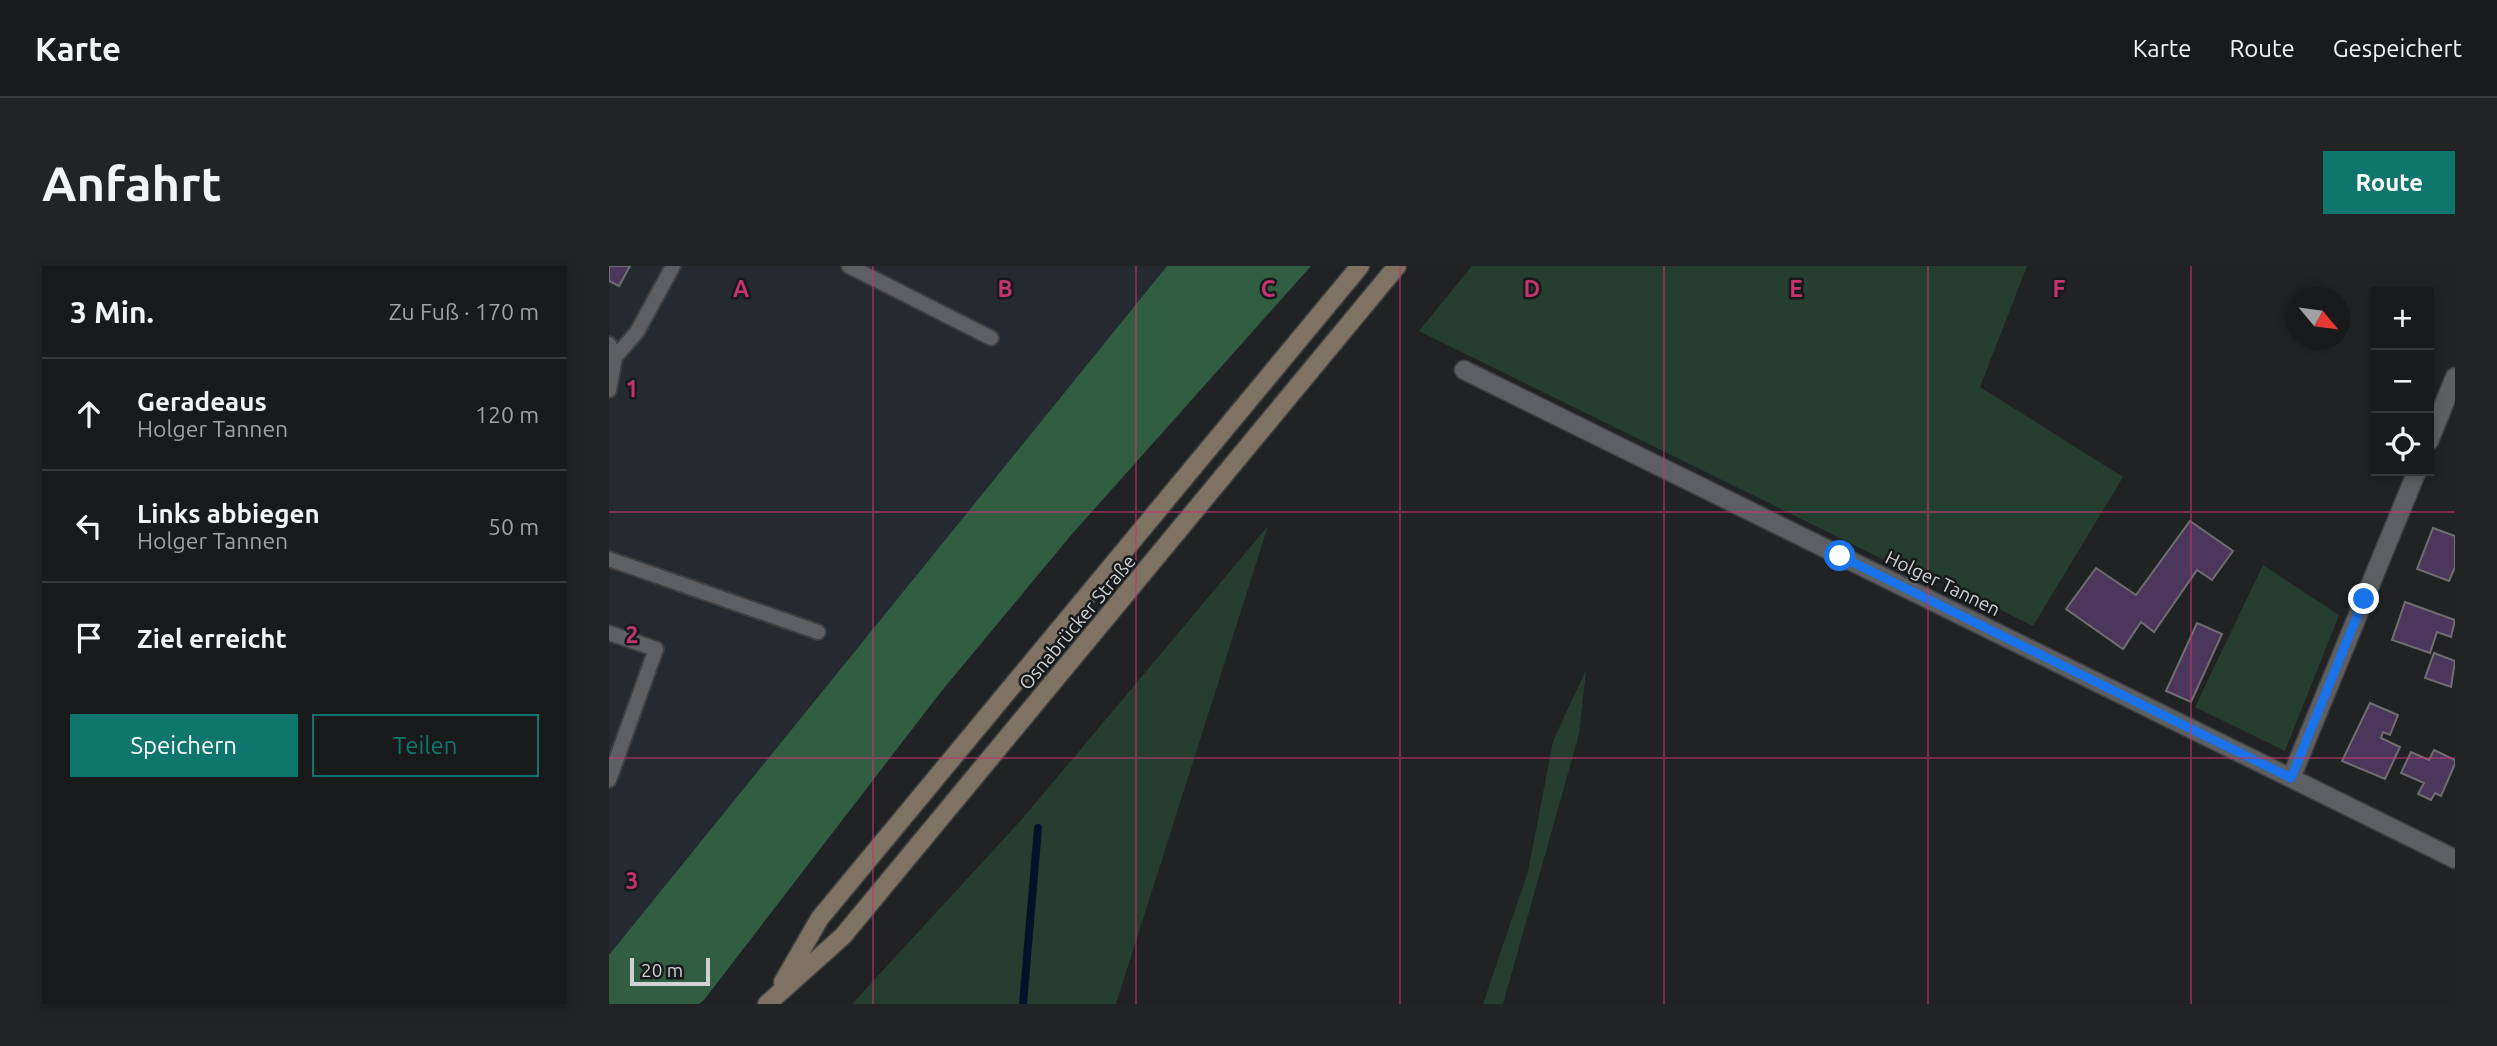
<!DOCTYPE html>
<html lang="de">
<head>
<meta charset="utf-8">
<style>
  :root { --surface:#181a1b; --page:#212324; --text:#f1f3f6; --muted:#9fa1a3; --line:#36383a; --accent:#0f766e }
  body { margin:0; font-family:Ubuntu,sans-serif; background:var(--page); color:var(--text) }
  .controls { position:absolute; right:21px; top:21px; display:grid; overflow:hidden; border-radius:0px; box-shadow:0 4px 10px #0003 }
  .controls button { width:63px; height:63px; display:grid; place-items:center; padding:0; border:0; border-bottom:2px solid var(--line); background:var(--surface); color:var(--text); font:35px sans-serif }
  .compass { position:absolute; left:1678px; top:21px; width:63px; height:63px; border-radius:50%; background:var(--surface); box-shadow:0 4px 10px #0003; rotate:119deg }
  .scale { position:absolute; left:21px; bottom:18px; width:80px; box-sizing:border-box; padding-left:7px; border:4px solid #d0d1d3; border-top:0; font-size:19px; line-height:24px; white-space:nowrap; color:#d0d1d3; -webkit-text-stroke:5px #17191b; paint-order:stroke }
  .stop { position:absolute; width:21px; height:21px; margin:-16px; border:5px solid #1a73e8; border-radius:50%; background:#fff }
  .stop.end { background:#1a73e8; border-color:#fff; box-shadow:0 2px 7px #0008 }
  .list { margin:0; padding:0; list-style:none }
  h2 { display:flex; justify-content:space-between; align-items:center; height:91px; margin:0; padding:0 28px; font-size:30px }
  h2 small { font-size:23px; font-weight:400; color:var(--muted) }
  .list li { display:grid; grid-template-columns:46px 1fr auto; gap:21px; align-items:center; box-sizing:border-box; height:112px; padding:0 28px; border-top:2px solid var(--line) }
  .list b { display:block; font-size:26px; white-space:nowrap }
  .list p { margin:0; font-size:23px; white-space:nowrap; color:var(--muted) }
  .list em { font-size:23px; font-style:normal; color:var(--muted) }
  .actions { display:flex; gap:14px; padding:21px 28px }
  .actions a { flex:1; padding:16px 0; border:2px solid var(--accent); border-radius:0px; text-align:center; font-size:24px; color:var(--accent) }
  .actions .main { background:var(--accent); color:#fff }
  .icon { flex:none; width:38px; height:38px; fill:none; stroke:currentColor; stroke-width:2; stroke-linecap:round; stroke-linejoin:round }
  .map { position:relative; flex:none; width:1846px; height:738px; overflow:hidden; border-radius:0px }
  header { display:flex; align-items:center; gap:42px; box-sizing:border-box; height:98px; padding:0 35px; background:var(--surface); border-bottom:2px solid var(--line) }
  header strong { font-size:33px }
  nav { display:flex; gap:38px; margin-inline-start:auto; font-size:24px }
  .intro { display:flex; align-items:center; justify-content:space-between; box-sizing:border-box; height:168px; padding:0 42px }
  h1 { margin:0; font-size:49px }
  .button { padding:18px 32px; border-radius:0px; background:var(--accent); color:#fff; font-size:24px; font-weight:700 }
  main { display:flex; gap:42px; padding:0 42px }
  aside { flex:1; background:var(--surface); border-radius:0px; box-shadow:0 4px 10px #0003 }
  .map>svg:first-child { display:block }
  .built { fill:#252a31 }
  .green { fill:#263e2f }
  .forest { fill:#315e43 }
  .lines { fill:none; stroke-linecap:round; stroke-linejoin:round }
  .stream { stroke:#001329; stroke-width:8 }
  .building { fill:#4b375c; stroke:#6f6e71; stroke-width:2 }
  .service-casing { stroke:#3d3f40; stroke-width:18 }
  .minor-casing { stroke:#3d3f40; stroke-width:21 }
  .secondary-casing { stroke:#3d3f40; stroke-width:21 }
  .service { stroke:#5d5f62; stroke-width:14 }
  .minor { stroke:#5d5f62; stroke-width:18 }
  .secondary { stroke:#7e7263; stroke-width:18 }
  .route { stroke:#1a73e8; stroke-width:9 }
  .grid { fill:none; stroke:#c4346d; stroke-width:2; stroke-opacity:0.55 }
  .labels { text-anchor:middle; dominant-baseline:central; stroke-width:5; stroke-linejoin:round; paint-order:stroke }
  .street-label { font-size:19px; fill:#d0d1d3; stroke:#17191b }
  .grid-label { font-size:23px; text-anchor:middle; font-weight:bold; fill:#c4346d; stroke:#17191b; stroke-width:5; stroke-linejoin:round; paint-order:stroke }
</style>
</head>
<body>
<header>
<strong>Karte</strong>
<nav><a>Karte</a><a>Route</a><a>Gespeichert</a></nav>
</header>
<div class="intro"><h1>Anfahrt</h1><a class="button">Route</a></div>
<main>
<aside>
<h2>3 Min.<small>Zu Fuß · 170 m</small></h2>
<ul class="list">
<li><svg class="icon" aria-label="ahead" viewBox="0 0 24 24"><path d="M12 20V5M6 11l6-6 6 6"/></svg><div><b>Geradeaus</b><p>Holger Tannen</p></div><em>120 m</em></li>
<li><svg class="icon" aria-label="left" viewBox="0 0 24 24"><path d="M17 20v-9H6M10 6l-5 5 5 5"/></svg><div><b>Links abbiegen</b><p>Holger Tannen</p></div><em>50 m</em></li>
<li><svg class="icon" aria-label="arrive" viewBox="0 0 24 24"><path d="M6 21V4h12l-3 4 3 4H6"/></svg><div><b>Ziel erreicht</b></div></li>
</ul>
<div class="actions"><a class="main">Speichern</a><a>Teilen</a></div>
</aside>
<div class="map">
<svg width="1846" height="738" viewBox="0 0 1846 738">
  <rect width="100%" height="100%" fill="#202224"/>
  <!-- built -->
  <path class="built" d="M 0,0 L 558,0 L 0,689 Z"/>
  <!-- green -->
  <path class="green" d="M 863,0 L 1418,0 L 1371,121 L 1514,211 L 1424,360 L 1314,305 L 1312,312 L 810,65 Z
    M 659,260 L 507,738 L 243,738 L 414,552 Z
    M 1654,299 L 1730,349 L 1676,485 L 1586,441 Z
    M 977,404 L 970,468 L 894,738 L 874,738 L 919,606 L 944,475 Z"/>
  <!-- forest -->
  <path class="forest" d="M 558,0 L 702,0 L 463,268 L 331,427 L 95,734 L 90,738 L 0,738 L 0,689 Z"/>
  <g class="lines">
    <!-- stream -->
    <path class="stream" d="M 414,738 L 429,562"/>
  </g>
  <!-- building -->
  <path class="building" d="M 0,0 L 21,0 L 10,20 L 0,15 Z
    M 1581,255 L 1624,285 L 1603,314 L 1588,304 L 1545,366 L 1532,356 L 1514,383 L 1457,343 L 1487,302 L 1527,329 Z
    M 1824,262 L 1846,270 L 1846,301 L 1840,315 L 1808,303 Z
    M 1796,336 L 1846,354 L 1842,371 L 1828,366 L 1821,387 L 1783,374 Z
    M 1588,357 L 1613,368 L 1582,436 L 1557,425 Z
    M 1825,387 L 1846,395 L 1842,421 L 1816,412 Z
    M 1761,437 L 1789,449 L 1781,469 L 1774,466 L 1772,472 L 1791,481 L 1776,513 L 1733,495 Z
    M 1825,484 L 1846,494 L 1846,498 L 1832,530 L 1826,527 L 1822,534 L 1809,528 L 1815,517 L 1792,507 L 1802,486 L 1820,494 Z"/>
  <g class="lines">
    <!-- service casing -->
    <g class="service-casing">
      <path id="service" d="M 240,0 L 382,72
        M 0,78 L 6,91 L 0,124
        M 6,91 L 28,66 L 64,0
        M 0,293 L 209,366
        M 0,367 L 47,383 L 0,514"/>
    </g>
    <!-- minor casing -->
    <g class="minor-casing">
      <path id="minor" d="M 855,104 L 1846,593
        M 1820,175 L 1846,111
        M 1682,512 L 1808,205"/>
    </g>
    <!-- secondary casing -->
    <g class="secondary-casing">
      <path id="secondary" d="M 174,716 L 211,652 L 751,0
        M 158,738 L 234,670 L 788,0"/>
    </g>
    <!-- service -->
    <use href="#service" class="service"/>
    <!-- minor -->
    <use href="#minor" class="minor"/>
    <!-- secondary -->
    <use href="#secondary" class="secondary"/>
  </g>
  <g class="lines">
    <!-- route -->
    <path class="route" d="M 1231,290 L 1682,512 L 1755,333"/>
  </g>
  <!-- grid -->
  <path class="grid" d="M 264,0 L 264,738M 527,0 L 527,738M 791,0 L 791,738M 1055,0 L 1055,738M 1319,0 L 1319,738M 1582,0 L 1582,738M 0,246 L 1846,246M 0,492 L 1846,492"/>
  <g class="labels">
    <!-- street labels -->
    <g class="street-label">
      <text transform="translate(1334 317) rotate(26)">Holger Tannen</text>
      <text transform="translate(468 356) rotate(-50)">Osnabrücker Straße</text>
    </g>
  </g>
  <g class="grid-label">
    <text x="132" y="31">A</text>
    <text x="396" y="31">B</text>
    <text x="659" y="31">C</text>
    <text x="923" y="31">D</text>
    <text x="1187" y="31">E</text>
    <text x="1450" y="31">F</text>
    <text x="23" y="131">1</text>
    <text x="23" y="377">2</text>
    <text x="23" y="623">3</text>
  </g>
</svg>
<div class="controls">
<button>+</button>
<button>−</button>
<button><svg class="icon" aria-label="locate" viewBox="0 0 24 24"><circle cx="12" cy="12" r="6"/><path d="M12 2v4M12 18v4M2 12h4M18 12h4"/></svg></button>
</div>
<svg class="compass" viewBox="-18 -18 36 36"><path d="M0-13l5 13h-10z" fill="#e53935"/><path d="M0 13l5-13h-10z" fill="#9fa1a3"/></svg>
<div class="scale">20 m</div>
<div class="stop" style="left:1231px;top:290px"></div>
<div class="stop end" style="left:1755px;top:333px"></div>
</div>
</main>
</body>
</html>
